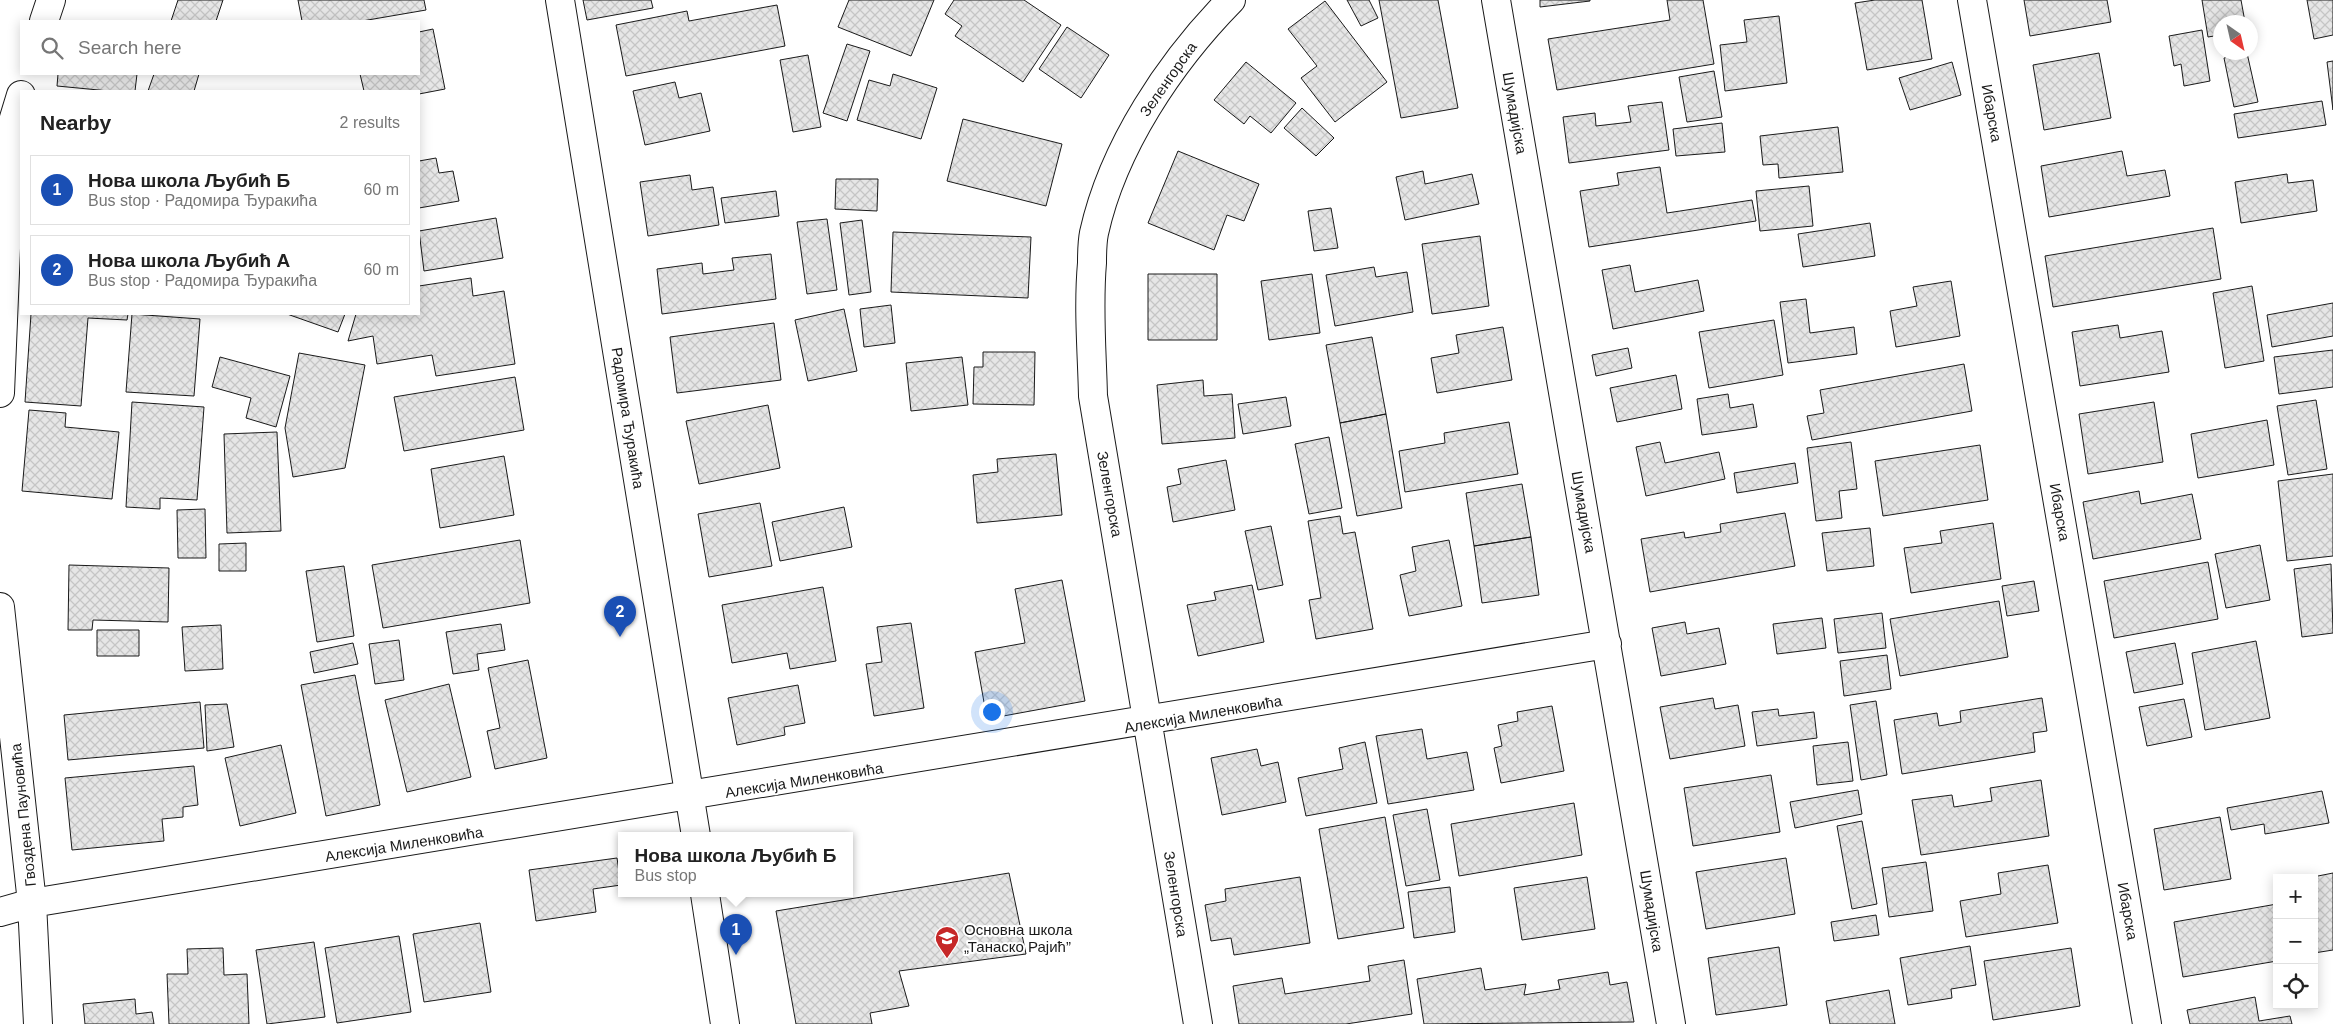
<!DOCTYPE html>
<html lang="en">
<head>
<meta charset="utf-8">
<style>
  :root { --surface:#fff; --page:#f6f6f6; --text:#222; --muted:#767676; --line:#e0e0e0; --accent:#2563eb }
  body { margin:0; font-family:Helvetica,sans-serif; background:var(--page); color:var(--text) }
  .controls { position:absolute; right:15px; bottom:15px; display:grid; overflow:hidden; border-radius:0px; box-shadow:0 2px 12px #0003 }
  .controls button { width:45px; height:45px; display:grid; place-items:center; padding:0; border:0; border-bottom:1px solid var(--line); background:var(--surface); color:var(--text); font:25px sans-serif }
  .compass { position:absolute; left:2213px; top:15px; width:45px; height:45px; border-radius:50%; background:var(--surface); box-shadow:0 2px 12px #0003; rotate:146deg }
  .you { position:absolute; left:991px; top:711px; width:18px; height:18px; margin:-12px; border:4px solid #fff; border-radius:50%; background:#1a73e8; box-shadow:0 0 0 8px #1a73e833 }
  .badge { display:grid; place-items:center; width:32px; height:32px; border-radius:50%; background:var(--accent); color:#fff; font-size:16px; font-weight:700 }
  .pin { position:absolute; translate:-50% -41px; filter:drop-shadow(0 1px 2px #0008) }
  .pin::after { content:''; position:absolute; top:26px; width:18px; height:15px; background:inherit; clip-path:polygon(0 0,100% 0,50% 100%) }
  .popup { position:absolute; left:618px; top:832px; width:235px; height:65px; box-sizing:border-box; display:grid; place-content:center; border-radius:0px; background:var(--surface); filter:drop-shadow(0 1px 4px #0005); font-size:16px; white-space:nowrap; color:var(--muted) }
  .popup b { font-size:19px; color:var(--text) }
  .popup::after { content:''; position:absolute; left:50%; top:100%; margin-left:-10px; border:10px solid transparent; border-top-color:var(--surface) }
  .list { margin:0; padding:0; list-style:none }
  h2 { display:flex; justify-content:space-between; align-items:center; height:65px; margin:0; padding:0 20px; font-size:21px }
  h2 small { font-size:16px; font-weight:400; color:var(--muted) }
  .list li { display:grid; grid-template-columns:32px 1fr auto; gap:15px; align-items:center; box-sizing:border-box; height:70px; margin:0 10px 10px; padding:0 10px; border:1px solid var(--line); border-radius:0px }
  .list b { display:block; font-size:19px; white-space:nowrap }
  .list p { margin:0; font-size:16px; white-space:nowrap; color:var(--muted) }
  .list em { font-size:16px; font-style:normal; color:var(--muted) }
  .icon { flex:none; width:28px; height:28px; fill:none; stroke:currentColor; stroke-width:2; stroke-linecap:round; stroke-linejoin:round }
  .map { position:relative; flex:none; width:2333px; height:1024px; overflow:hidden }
  .search { position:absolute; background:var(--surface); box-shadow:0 2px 12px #0003; left:20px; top:20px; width:400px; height:55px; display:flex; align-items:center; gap:12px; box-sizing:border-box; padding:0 18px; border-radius:0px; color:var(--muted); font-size:19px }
  .panel { position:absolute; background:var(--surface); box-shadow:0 2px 12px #0003; left:20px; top:90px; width:400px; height:225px; border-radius:0px }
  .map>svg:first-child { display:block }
  .building { fill:url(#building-cross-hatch); stroke:#1a1a1a }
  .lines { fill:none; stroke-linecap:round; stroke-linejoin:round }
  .street-casing { stroke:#1a1a1a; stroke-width:30 }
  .street { stroke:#fff; stroke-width:28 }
  .labels { text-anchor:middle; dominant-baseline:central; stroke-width:4; stroke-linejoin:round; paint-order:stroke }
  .street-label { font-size:15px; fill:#1a1a1a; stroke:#fff }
  .poi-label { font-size:15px; fill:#1a1a1a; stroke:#fff; text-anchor:start }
</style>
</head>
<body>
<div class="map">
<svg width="2333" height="1024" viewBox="0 0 2333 1024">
  <defs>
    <pattern id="building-cross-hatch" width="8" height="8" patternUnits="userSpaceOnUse" patternTransform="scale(1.25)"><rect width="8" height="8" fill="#e6e6e6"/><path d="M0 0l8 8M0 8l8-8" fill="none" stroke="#c5c5c5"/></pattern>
  </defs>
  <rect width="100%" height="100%" fill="#fff"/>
  <!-- building -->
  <path class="building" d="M 178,0 L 223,0 L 216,21 L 171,21 Z
    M 298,0 L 424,0 L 426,10 L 362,21 L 302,21 Z
    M 583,0 L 651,0 L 653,8 L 587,20 Z
    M 849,0 L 934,0 L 911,56 L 838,27 Z
    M 954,0 L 1024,0 L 1061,25 L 1023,82 L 955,36 L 962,26 L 945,14 Z
    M 1347,0 L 1369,0 L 1378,18 L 1361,26 Z
    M 1379,0 L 1438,0 L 1458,108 L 1401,118 Z
    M 1540,0 L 1590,0 L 1590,1 L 1540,7 Z
    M 1667,0 L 1703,0 L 1714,64 L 1557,90 L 1548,39 L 1670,20 Z
    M 1875,0 L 1922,0 L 1932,59 L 1867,70 L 1855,3 Z
    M 2024,0 L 2107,0 L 2111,22 L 2030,36 Z
    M 2202,0 L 2241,0 L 2245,22 L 2220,22 L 2220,35 L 2208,37 Z
    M 2307,0 L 2333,0 L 2333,35 L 2314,39 Z
    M 1325,1 L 1387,82 L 1335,122 L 1301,78 L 1317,66 L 1288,29 Z
    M 777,5 L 785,46 L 626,76 L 616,25 L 687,11 L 689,21 Z
    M 1779,16 L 1787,83 L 1725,91 L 1720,45 L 1747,42 L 1744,20 Z
    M 1067,27 L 1109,55 L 1081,98 L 1039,69 Z
    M 433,29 L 445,89 L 419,94 L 419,91 L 364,91 L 360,74 L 419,74 L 419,32 Z
    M 2202,30 L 2210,81 L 2184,86 L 2181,64 L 2174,66 L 2169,36 Z
    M 847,44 L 870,51 L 847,121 L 823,113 Z
    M 2099,53 L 2111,118 L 2044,130 L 2033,65 Z
    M 2247,53 L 2258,102 L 2234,107 L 2224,58 Z
    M 808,55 L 821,127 L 793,132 L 780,60 Z
    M 2333,61 L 2333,110 L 2327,62 Z
    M 1246,62 L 1296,103 L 1271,133 L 1250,116 L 1244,124 L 1214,100 Z
    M 1952,62 L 1961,95 L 1910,110 L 1899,78 Z
    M 1714,71 L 1722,117 L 1687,122 L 1679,77 Z
    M 58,74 L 137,74 L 135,91 L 109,91 L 57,86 Z
    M 154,74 L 199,74 L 194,91 L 148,91 Z
    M 893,74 L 937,88 L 921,139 L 857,120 L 869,80 L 890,86 Z
    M 675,82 L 679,98 L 701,93 L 710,131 L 645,145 L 633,91 Z
    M 2322,101 L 2326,125 L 2238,138 L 2234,114 Z
    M 1662,102 L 1669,150 L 1569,163 L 1563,117 L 1595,113 L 1596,126 L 1631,122 L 1628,106 Z
    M 1302,108 L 1334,138 L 1316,156 L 1284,128 Z
    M 963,119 L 1062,144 L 1046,206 L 947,181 Z
    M 1722,123 L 1725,152 L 1676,156 L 1673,129 Z
    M 1838,127 L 1843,172 L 1779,178 L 1778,164 L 1763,165 L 1760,136 Z
    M 1178,151 L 1259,184 L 1244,221 L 1227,215 L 1214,250 L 1148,223 Z
    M 2122,151 L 2127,176 L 2165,170 L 2170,196 L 2049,217 L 2041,166 Z
    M 436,158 L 439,173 L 453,171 L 459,201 L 419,208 L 419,161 Z
    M 1660,167 L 1667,213 L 1752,200 L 1756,221 L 1589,247 L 1580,191 L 1619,185 L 1617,173 Z
    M 1423,171 L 1425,184 L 1472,174 L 1479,204 L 1405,220 L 1396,177 Z
    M 2287,174 L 2288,183 L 2313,180 L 2317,211 L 2241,223 L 2235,182 Z
    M 690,175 L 692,190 L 713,187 L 719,225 L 648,236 L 640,182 Z
    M 836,179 L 878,179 L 877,211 L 835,209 Z
    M 1809,186 L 1813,226 L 1760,231 L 1756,191 Z
    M 776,191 L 779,216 L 725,223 L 721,198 Z
    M 1331,208 L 1338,248 L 1314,251 L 1308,211 Z
    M 496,218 L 503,258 L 424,271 L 419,231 Z
    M 827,219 L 837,290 L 807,294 L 797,222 Z
    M 862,220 L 871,292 L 849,295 L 840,223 Z
    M 1870,223 L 1875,256 L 1803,267 L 1798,234 Z
    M 2213,228 L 2221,279 L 2053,307 L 2045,256 Z
    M 893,232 L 1031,237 L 1028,298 L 891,292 Z
    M 1480,236 L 1489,306 L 1432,314 L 1422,244 Z
    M 771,254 L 776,299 L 662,314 L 657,269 L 702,263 L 703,274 L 734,270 L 732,258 Z
    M 1630,265 L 1635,292 L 1698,280 L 1704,311 L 1613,329 L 1602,270 Z
    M 1374,267 L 1376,277 L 1407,272 L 1413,312 L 1335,326 L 1326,275 Z
    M 1148,274 L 1217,274 L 1217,340 L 1148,340 Z
    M 1312,274 L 1320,333 L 1269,340 L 1261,281 Z
    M 471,278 L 473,296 L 504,291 L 515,364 L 436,376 L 432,355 L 377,364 L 373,336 L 348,341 L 356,314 L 419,314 L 419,286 Z
    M 1951,281 L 1960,336 L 1896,347 L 1890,311 L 1917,306 L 1913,287 Z
    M 2252,286 L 2264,361 L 2225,368 L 2213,293 Z
    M 1806,299 L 1810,333 L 1854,327 L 1857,354 L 1788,363 L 1780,302 Z
    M 2333,303 L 2333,336 L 2272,347 L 2267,315 Z
    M 891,305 L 895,343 L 864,347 L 860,309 Z
    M 844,309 L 857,371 L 808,381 L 795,320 Z
    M 31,314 L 128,314 L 127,320 L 88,318 L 81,406 L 25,402 Z
    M 132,314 L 200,319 L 194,396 L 126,392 Z
    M 287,314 L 345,314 L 338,332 Z
    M 1774,320 L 1783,375 L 1709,388 L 1699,332 Z
    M 774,323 L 781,380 L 677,393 L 670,337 Z
    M 2118,325 L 2120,338 L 2162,331 L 2169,372 L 2080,386 L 2072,332 Z
    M 1503,327 L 1512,380 L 1437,393 L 1431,358 L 1459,353 L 1456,335 Z
    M 1372,337 L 1386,414 L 1340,423 L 1326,345 Z
    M 1628,348 L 1632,368 L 1596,376 L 1592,355 Z
    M 2333,350 L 2333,387 L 2279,394 L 2274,357 Z
    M 983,352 L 1035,352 L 1034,405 L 973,404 L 974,367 L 983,367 Z
    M 299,353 L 365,365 L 345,468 L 293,477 L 285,428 Z
    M 220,357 L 290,376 L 276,427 L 246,418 L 251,398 L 212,387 Z
    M 962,357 L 968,405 L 911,411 L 906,363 Z
    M 1964,364 L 1972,411 L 1812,440 L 1807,416 L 1824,413 L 1820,390 Z
    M 1676,375 L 1682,409 L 1617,422 L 1610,388 Z
    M 515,377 L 524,430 L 404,451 L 394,397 Z
    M 1203,380 L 1204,396 L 1232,394 L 1235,438 L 1162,444 L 1157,385 Z
    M 1728,394 L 1730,408 L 1753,404 L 1757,427 L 1702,435 L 1697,399 Z
    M 1286,397 L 1291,426 L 1243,434 L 1238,404 Z
    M 2316,400 L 2327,469 L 2288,475 L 2277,406 Z
    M 132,402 L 204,407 L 197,500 L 160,498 L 160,509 L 126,507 Z
    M 2154,402 L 2163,462 L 2088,474 L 2079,414 Z
    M 768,405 L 780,468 L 699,484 L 686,421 Z
    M 29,410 L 66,413 L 65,427 L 119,432 L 112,499 L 22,491 Z
    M 1386,414 L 1402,508 L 1357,516 L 1340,423 Z
    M 2267,420 L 2274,465 L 2198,478 L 2191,434 Z
    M 1509,422 L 1518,474 L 1405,492 L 1399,451 L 1445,443 L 1444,433 Z
    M 277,432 L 281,531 L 227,533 L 224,434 Z
    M 1329,437 L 1342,508 L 1309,514 L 1295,444 Z
    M 1660,442 L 1665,463 L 1719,452 L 1725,479 L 1646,496 L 1636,447 Z
    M 1851,442 L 1857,489 L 1839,491 L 1842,518 L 1816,521 L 1807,448 Z
    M 1980,445 L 1988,500 L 1883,516 L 1875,461 Z
    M 1056,454 L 1062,515 L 977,523 L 973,475 L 998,472 L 997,459 Z
    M 504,456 L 514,515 L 440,528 L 431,469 Z
    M 1226,460 L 1235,510 L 1173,522 L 1167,487 L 1181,484 L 1178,469 Z
    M 1795,463 L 1798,483 L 1737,493 L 1734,473 Z
    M 2333,474 L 2333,556 L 2287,561 L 2278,481 Z
    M 1522,484 L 1531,537 L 1474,546 L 1466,493 Z
    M 2139,491 L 2141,504 L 2192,494 L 2201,539 L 2093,559 L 2083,502 Z
    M 760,503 L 772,566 L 709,577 L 698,514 Z
    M 844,507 L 852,547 L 780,561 L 772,522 Z
    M 205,509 L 206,558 L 178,558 L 177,510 Z
    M 1785,513 L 1795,566 L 1650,592 L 1641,539 L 1684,532 L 1685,538 L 1721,532 L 1720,524 Z
    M 1340,516 L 1343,534 L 1355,532 L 1373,629 L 1316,639 L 1309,600 L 1321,598 L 1308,521 Z
    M 1993,523 L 2001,579 L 1911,593 L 1904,548 L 1942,543 L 1940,531 Z
    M 1271,526 L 1283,585 L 1258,590 L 1245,531 Z
    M 1870,528 L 1874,566 L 1827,571 L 1822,533 Z
    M 1531,537 L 1539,595 L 1482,603 L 1474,546 Z
    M 520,540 L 530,603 L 383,628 L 372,565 Z
    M 1449,540 L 1462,606 L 1409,616 L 1400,575 L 1416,571 L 1412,547 Z
    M 246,543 L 246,571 L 219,571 L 219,544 Z
    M 2260,545 L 2270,600 L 2226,608 L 2215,554 Z
    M 2208,562 L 2218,619 L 2114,638 L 2104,581 Z
    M 2331,564 L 2333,633 L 2302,637 L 2294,569 Z
    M 69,565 L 169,568 L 168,622 L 93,620 L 92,630 L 68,630 Z
    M 344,566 L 354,636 L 317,642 L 306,571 Z
    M 1062,580 L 1085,701 L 987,719 L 975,652 L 1025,643 L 1015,589 Z
    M 2034,581 L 2039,611 L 2007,616 L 2002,586 Z
    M 1252,585 L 1264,642 L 1198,656 L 1187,605 L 1216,600 L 1214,592 Z
    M 823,587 L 836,661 L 790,669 L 787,653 L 732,663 L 722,605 Z
    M 1999,601 L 2008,657 L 1900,676 L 1890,619 Z
    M 1882,613 L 1886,648 L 1838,653 L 1834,619 Z
    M 1822,618 L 1826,648 L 1777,654 L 1773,624 Z
    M 1685,622 L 1687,634 L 1719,628 L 1726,664 L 1661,676 L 1652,628 Z
    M 911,623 L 924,708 L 874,716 L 866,664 L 882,662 L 877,627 Z
    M 501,624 L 505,650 L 477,654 L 479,670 L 453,674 L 446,632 Z
    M 221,625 L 223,669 L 185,671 L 182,627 Z
    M 97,630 L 139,630 L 139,656 L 97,656 Z
    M 399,640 L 404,680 L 375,684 L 369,644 Z
    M 2256,641 L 2270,718 L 2205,730 L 2192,653 Z
    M 353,643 L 358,664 L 314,673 L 310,652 Z
    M 2175,643 L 2183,684 L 2134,693 L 2126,652 Z
    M 1887,655 L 1891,689 L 1844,696 L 1840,661 Z
    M 528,660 L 547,758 L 495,769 L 487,731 L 500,728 L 488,668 Z
    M 355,675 L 380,805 L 326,816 L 301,685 Z
    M 449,684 L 471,777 L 407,792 L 385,700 Z
    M 798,685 L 805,723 L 784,727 L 785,735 L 737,745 L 728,698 Z
    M 1713,698 L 1715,709 L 1738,705 L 1745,746 L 1670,759 L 1660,707 Z
    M 2042,698 L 2047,731 L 2033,733 L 2035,752 L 1902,774 L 1894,720 L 1937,713 L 1939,726 L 1961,722 L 1960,711 Z
    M 2184,699 L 2192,737 L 2147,746 L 2139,707 Z
    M 1876,701 L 1887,775 L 1861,780 L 1850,705 Z
    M 200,702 L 204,748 L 68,760 L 64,715 Z
    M 227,704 L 234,747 L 207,751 L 205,705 Z
    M 1552,706 L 1564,771 L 1501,783 L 1494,748 L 1502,746 L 1498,725 L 1518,721 L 1517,712 Z
    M 1778,709 L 1779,716 L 1814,712 L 1817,738 L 1757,746 L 1752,712 Z
    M 1422,729 L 1427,759 L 1467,752 L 1474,790 L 1388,804 L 1376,736 Z
    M 1365,742 L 1377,803 L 1306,816 L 1298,778 L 1343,769 L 1339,748 Z
    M 1848,742 L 1853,781 L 1817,785 L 1813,746 Z
    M 281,745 L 296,813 L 240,826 L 225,758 Z
    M 1257,749 L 1261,766 L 1278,762 L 1286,802 L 1222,815 L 1211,758 Z
    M 194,766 L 198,805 L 183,807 L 183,817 L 162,819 L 164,841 L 72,850 L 65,778 Z
    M 1771,775 L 1780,832 L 1693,846 L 1684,788 Z
    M 2041,780 L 2049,836 L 1921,855 L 1912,800 L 1952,795 L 1954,807 L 1992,801 L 1990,788 Z
    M 1858,790 L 1862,814 L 1795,828 L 1790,802 Z
    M 2322,791 L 2329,823 L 2265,834 L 2264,824 L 2231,830 L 2227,808 Z
    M 1574,803 L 1582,855 L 1459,876 L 1451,824 Z
    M 1427,809 L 1440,880 L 1406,886 L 1393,815 Z
    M 1385,817 L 1404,928 L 1338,939 L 1319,829 Z
    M 2220,817 L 2231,879 L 2164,890 L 2154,829 Z
    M 1862,821 L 1877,904 L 1852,909 L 1837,826 Z
    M 617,858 L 621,885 L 593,889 L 596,912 L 536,921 L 529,870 Z
    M 1786,858 L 1795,914 L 1706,929 L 1696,872 Z
    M 1926,862 L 1933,911 L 1889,917 L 1882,868 Z
    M 2048,865 L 2058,923 L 1966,937 L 1960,901 L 2001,894 L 1998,873 Z
    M 1009,873 L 1026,954 L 899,971 L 909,1006 L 870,1013 L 872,1024 L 796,1024 L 776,911 Z
    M 2333,873 L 2333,950 L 2314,953 L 2314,878 L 2308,878 Z
    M 1300,877 L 1310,943 L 1234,955 L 1231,938 L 1211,941 L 1205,905 L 1226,901 L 1225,889 Z
    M 1587,877 L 1595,929 L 1522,940 L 1514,888 Z
    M 1450,887 L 1455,932 L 1414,938 L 1408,892 Z
    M 2277,904 L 2277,961 L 2183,977 L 2174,922 Z
    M 1876,915 L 1879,935 L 1834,941 L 1831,922 Z
    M 480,923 L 491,992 L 424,1002 L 413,934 Z
    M 399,936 L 411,1012 L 337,1023 L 325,948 Z
    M 314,942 L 325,1017 L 267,1024 L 256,950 Z
    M 1970,946 L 1976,985 L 1951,989 L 1952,998 L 1908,1005 L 1900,958 Z
    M 1779,947 L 1787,1005 L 1716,1015 L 1708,958 Z
    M 223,948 L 224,975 L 247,974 L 249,1024 L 169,1024 L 167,974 L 188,974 L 187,949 Z
    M 2071,948 L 2080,1006 L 1993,1020 L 1984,961 Z
    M 1404,960 L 1412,1014 L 1346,1024 L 1239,1024 L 1233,986 L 1282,978 L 1285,994 L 1370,981 L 1368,966 Z
    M 1481,968 L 1485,990 L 1526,984 L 1524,995 L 1560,989 L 1558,980 L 1608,972 L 1610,985 L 1627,982 L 1634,1022 L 1424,1024 L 1417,979 Z
    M 1889,990 L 1895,1024 L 1830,1024 L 1826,1001 Z
    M 2255,997 L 2259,1021 L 2290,1016 L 2292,1024 L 2190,1024 L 2187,1010 Z
    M 135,999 L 136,1014 L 152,1012 L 154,1024 L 85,1024 L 83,1004 Z"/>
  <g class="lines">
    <!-- street casing -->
    <g class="street-casing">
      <path id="street" d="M 560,0 L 696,836
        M 1496,0 L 1671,1024
        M 1972,0 L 2147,1024
        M 44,21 L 51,0
        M 0,393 L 11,128 L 21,95
        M 0,607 L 32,903 L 38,1024
        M 705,894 L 725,1024
        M 0,912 L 32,903 C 558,820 1083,734 1607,644
        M 1198,1024 L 1093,396 C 1092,352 1088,308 1092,263 C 1092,254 1092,243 1094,233 C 1113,147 1170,62 1231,0"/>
    </g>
    <!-- street -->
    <use href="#street" class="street"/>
  </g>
  <!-- icons -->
  <defs>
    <g id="school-pin" transform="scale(1.25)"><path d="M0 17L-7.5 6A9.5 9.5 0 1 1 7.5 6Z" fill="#c62828" stroke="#fff"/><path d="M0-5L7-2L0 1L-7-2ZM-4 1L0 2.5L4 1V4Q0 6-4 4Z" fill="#fff"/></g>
  </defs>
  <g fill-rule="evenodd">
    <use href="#school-pin" x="947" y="938"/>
  </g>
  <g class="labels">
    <!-- street labels -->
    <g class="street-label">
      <text transform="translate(1168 79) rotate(-55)">Зеленгорска</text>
      <text transform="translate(1515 113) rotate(80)">Шумадијска</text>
      <text transform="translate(1992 113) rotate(80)">Ибарска</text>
      <text transform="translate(628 418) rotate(81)">Радомира Ђуракића</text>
      <text transform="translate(1110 494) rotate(80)">Зеленгорска</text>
      <text transform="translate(1584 512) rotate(80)">Шумадијска</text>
      <text transform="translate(2060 512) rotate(80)">Ибарска</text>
      <text transform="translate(1203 714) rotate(-10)">Алексија Миленковића</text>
      <text transform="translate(804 780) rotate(-9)">Алексија Миленковића</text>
      <text transform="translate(23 815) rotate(-96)">Гвоздена Пауновића</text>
      <text transform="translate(404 844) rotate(-9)">Алексија Миленковића</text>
      <text transform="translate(1176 894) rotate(81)">Зеленгорска</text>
      <text transform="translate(1652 911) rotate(81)">Шумадијска</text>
      <text transform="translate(2128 911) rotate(80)">Ибарска</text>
    </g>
    <!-- poi labels -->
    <g class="poi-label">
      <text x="964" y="929">Основна школа<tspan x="964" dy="17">„Танаско Рајић”</tspan></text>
    </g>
  </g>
</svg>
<div class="controls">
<button>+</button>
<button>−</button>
<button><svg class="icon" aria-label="locate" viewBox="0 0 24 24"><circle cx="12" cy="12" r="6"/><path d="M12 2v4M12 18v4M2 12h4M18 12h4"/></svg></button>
</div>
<svg class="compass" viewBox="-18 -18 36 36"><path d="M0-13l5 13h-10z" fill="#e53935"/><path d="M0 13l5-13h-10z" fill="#767676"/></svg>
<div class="you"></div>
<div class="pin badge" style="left:736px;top:955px;background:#1a4fb4">1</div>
<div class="popup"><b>Нова школа Љубић Б</b>Bus stop</div>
<div class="pin badge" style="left:620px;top:637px;background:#1a4fb4">2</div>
<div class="search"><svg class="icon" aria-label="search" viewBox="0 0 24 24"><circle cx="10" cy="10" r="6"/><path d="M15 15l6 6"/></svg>Search here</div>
<section class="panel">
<h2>Nearby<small>2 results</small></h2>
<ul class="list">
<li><span class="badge" style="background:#1a4fb4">1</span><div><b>Нова школа Љубић Б</b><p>Bus stop · Радомира Ђуракића</p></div><em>60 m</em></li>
<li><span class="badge" style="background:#1a4fb4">2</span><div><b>Нова школа Љубић А</b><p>Bus stop · Радомира Ђуракића</p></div><em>60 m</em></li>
</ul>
</section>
</div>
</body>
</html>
